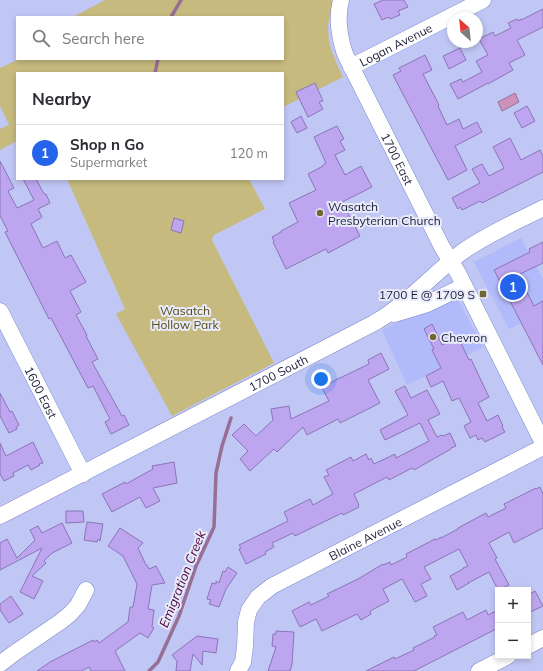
<!DOCTYPE html>
<html lang="en">
<head>
<meta charset="utf-8">
<style>
  :root { --surface:#fff; --page:#f2f2f3; --text:#2b2b33; --muted:#7c7c81; --line:#e1e1e2; --accent:#2563eb }
  body { margin:0; font-family:Mulish,sans-serif; background:var(--page); color:var(--text) }
  .controls { position:absolute; right:12px; bottom:12px; display:grid; overflow:hidden; border-radius:0px; box-shadow:0 2px 6px #0003 }
  .controls button { width:36px; height:36px; display:grid; place-items:center; padding:0; border:0; border-bottom:1px solid var(--line); background:var(--surface); color:var(--text); font:20px sans-serif }
  .compass { position:absolute; left:447px; top:12px; width:36px; height:36px; border-radius:50%; background:var(--surface); box-shadow:0 2px 6px #0003; rotate:333deg }
  .you { position:absolute; left:321px; top:379px; width:14px; height:14px; margin:-10px; border:3px solid #fff; border-radius:50%; background:#1a73e8; box-shadow:0 0 0 6px #1a73e833 }
  .badge { display:grid; place-items:center; width:26px; height:26px; border-radius:50%; background:var(--accent); color:#fff; font-size:13px; font-weight:700 }
  .pin { position:absolute; translate:-50% -50%; border:2px solid #fff; box-shadow:0 1px 4px #0006 }
  .list { margin:0; padding:0; list-style:none }
  h2 { display:flex; justify-content:space-between; align-items:center; height:52px; margin:0; padding:0 16px; font-size:17px }
  h2 small { font-size:13px; font-weight:400; color:var(--muted) }
  .list li { display:grid; grid-template-columns:26px 1fr auto; gap:12px; align-items:center; box-sizing:border-box; height:56px; padding:0 16px; border-top:1px solid var(--line) }
  .list b { display:block; font-size:15px; white-space:nowrap }
  .list p { margin:0; font-size:13px; white-space:nowrap; color:var(--muted) }
  .list em { font-size:13px; font-style:normal; color:var(--muted) }
  .icon { flex:none; width:22px; height:22px; fill:none; stroke:currentColor; stroke-width:2; stroke-linecap:round; stroke-linejoin:round }
  .map { position:relative; flex:none; width:543px; height:671px; overflow:hidden }
  .search { position:absolute; background:var(--surface); box-shadow:0 2px 6px #0003; left:16px; top:16px; width:268px; height:44px; display:flex; align-items:center; gap:10px; box-sizing:border-box; padding:0 14px; border-radius:0px; color:var(--muted); font-size:15px }
  .panel { position:absolute; background:var(--surface); box-shadow:0 2px 6px #0003; left:16px; top:72px; width:268px; height:108px; border-radius:0px }
  .map>svg:first-child { display:block }
  .built { fill:#b1bafa }
  .green { fill:#c6ba7e }
  .water { fill:#cd92bb; stroke:#986f94 }
  .lines { fill:none; stroke-linecap:round; stroke-linejoin:round }
  .stream { stroke:#986f94; stroke-width:3.5 }
  .building { fill:#bda6ef; stroke:#8b74b9 }
  .minor-casing { stroke:#7f86cc; stroke-width:17 }
  .minor { stroke:#fff; stroke-width:16 }
  .poi-dot { fill:#716734; stroke:#e8eafa; stroke-width:1.5 }
  .labels { text-anchor:middle; dominant-baseline:central; stroke-width:4; stroke-linejoin:round; paint-order:stroke }
  .street-label { font-size:12px; fill:#1c1e39; stroke:#e8eafa }
  .poi-label { font-size:12px; fill:#1c1e39; stroke:#e8eafa; text-anchor:start }
  .park-label { font-size:12px; fill:#564c18; stroke:#e8eafa }
  .water-label { font-size:13px; font-style:italic; fill:#4c043e; stroke:#e8eafa }
</style>
</head>
<body>
<div class="map">
<svg width="543" height="671" viewBox="0 0 543 671">
  <rect width="100%" height="100%" fill="#c1c7f4"/>
  <!-- built -->
  <path class="built" d="M 521,238 L 543,279 L 543,312 L 509,329 L 474,262 Z
    M 455,294 L 483,347 L 407,385 L 382,330 Z"/>
  <!-- green -->
  <path class="green" d="M 105,0 L 335,0 C 322,32 329,47 343,77 L 283,107 L 283,73 L 17,73 L 17,141 L 0,150 L 0,129 L 9,125 L 0,106 L 0,68 L 19,59 L 283,59 L 283,17 L 73,17 Z
    M 67,179 L 249,179 L 265,209 L 214,235 L 212,240 L 274,363 L 172,416 L 116,314 L 125,309 Z"/>
  <!-- water -->
  <path class="water" d="M 515,93 L 519,102 L 502,111 L 498,102 Z"/>
  <g class="lines">
    <!-- stream -->
    <path class="stream" d="M 171,17 L 181,0
      M 155,73 L 158,59
      M 149,671 L 158,662 L 179,616 L 196,566 L 214,527 L 216,473 L 222,446 L 231,418"/>
  </g>
  <!-- building -->
  <path class="building" d="M 383,0 L 404,0 L 408,7 L 398,11 L 400,15 L 390,19 L 389,17 L 382,20 L 374,4 Z
    M 543,9 L 543,27 L 517,40 L 525,55 L 509,63 L 513,70 L 488,84 L 488,83 L 458,99 L 450,84 L 461,79 L 463,82 L 482,72 L 476,61 L 488,55 L 479,39 L 493,32 L 495,36 L 511,28 L 508,23 L 517,19 L 518,21 L 521,19 L 521,20 Z
    M 460,48 L 466,60 L 449,69 L 443,56 Z
    M 425,55 L 432,70 L 423,74 L 439,105 L 438,106 L 447,125 L 459,119 L 463,129 L 477,122 L 482,132 L 455,146 L 467,170 L 448,180 L 393,75 L 401,71 L 399,68 Z
    M 315,83 L 323,101 L 319,102 L 323,109 L 308,117 L 296,92 Z
    M 527,106 L 535,121 L 522,128 L 514,113 Z
    M 301,116 L 307,128 L 297,133 L 291,122 Z
    M 337,126 L 344,139 L 340,141 L 345,150 L 335,155 L 345,175 L 361,166 L 372,187 L 342,202 L 360,236 L 328,253 L 326,249 L 286,269 L 273,242 L 274,241 L 272,237 L 281,232 L 281,231 L 298,222 L 289,203 L 316,190 L 308,174 L 323,166 L 323,165 L 326,163 L 314,137 Z
    M 510,138 L 521,160 L 540,150 L 543,156 L 543,172 L 482,203 L 480,201 L 462,210 L 460,207 L 458,209 L 452,198 L 480,183 L 472,169 L 482,164 L 489,176 L 504,168 L 493,147 Z
    M 0,161 L 14,188 L 8,191 L 17,208 L 34,200 L 23,179 L 36,179 L 44,194 L 46,194 L 50,203 L 38,209 L 42,217 L 31,224 L 43,248 L 57,241 L 65,258 L 71,255 L 86,282 L 70,291 L 81,312 L 76,315 L 87,335 L 86,336 L 98,359 L 92,362 L 122,416 L 124,415 L 129,425 L 111,434 L 105,422 L 110,419 L 93,386 L 88,388 L 51,318 L 49,319 L 5,232 L 8,231 L 0,216 Z
    M 174,218 L 184,221 L 181,233 L 171,230 Z
    M 543,242 L 543,263 L 518,275 L 534,306 L 543,301 L 543,365 L 494,270 L 530,252 L 529,249 Z
    M 432,324 L 442,345 L 458,337 L 469,360 L 471,359 L 489,397 L 478,403 L 487,421 L 498,415 L 503,426 L 502,427 L 505,432 L 485,442 L 482,438 L 478,440 L 476,435 L 470,438 L 464,426 L 471,422 L 459,398 L 452,401 L 443,381 L 431,387 L 426,376 L 441,368 L 432,350 L 434,349 L 424,329 Z
    M 381,353 L 389,369 L 368,380 L 380,403 L 340,423 L 338,419 L 307,435 L 303,427 L 277,452 L 274,449 L 250,471 L 240,459 L 248,451 L 232,435 L 244,424 L 256,436 L 273,420 L 271,409 L 289,406 L 291,419 L 329,401 L 322,388 L 339,378 L 340,378 L 369,364 L 368,360 Z
    M 405,386 L 411,398 L 427,390 L 440,414 L 428,420 L 437,437 L 442,435 L 443,436 L 450,433 L 456,446 L 451,448 L 451,449 L 414,470 L 412,468 L 389,480 L 387,477 L 354,494 L 359,505 L 358,506 L 359,507 L 343,515 L 342,513 L 295,536 L 293,533 L 272,543 L 274,547 L 265,552 L 266,554 L 246,564 L 239,549 L 241,548 L 239,545 L 288,521 L 284,512 L 310,499 L 313,505 L 333,494 L 324,477 L 329,475 L 326,470 L 351,457 L 353,461 L 366,454 L 369,460 L 371,458 L 374,464 L 395,454 L 396,458 L 429,441 L 420,423 L 385,440 L 380,430 L 408,415 L 395,391 Z
    M 0,393 L 10,412 L 12,411 L 19,425 L 16,427 L 17,429 L 9,433 L 0,416 Z
    M 33,442 L 43,463 L 39,464 L 40,465 L 31,470 L 28,465 L 13,473 L 14,476 L 4,481 L 0,474 L 0,443 L 6,456 Z
    M 174,462 L 177,483 L 153,488 L 160,501 L 146,508 L 140,497 L 112,512 L 102,494 L 125,482 L 126,484 L 153,469 L 152,466 Z
    M 540,487 L 543,494 L 543,528 L 514,543 L 509,532 L 489,543 L 497,558 L 495,559 L 509,585 L 498,590 L 489,572 L 468,583 L 469,583 L 457,590 L 450,576 L 463,569 L 463,568 L 468,566 L 459,549 L 424,567 L 431,579 L 421,584 L 427,596 L 415,602 L 402,579 L 383,589 L 389,601 L 370,611 L 371,614 L 361,620 L 357,614 L 322,631 L 316,619 L 300,627 L 292,611 L 309,602 L 311,605 L 329,596 L 327,594 L 358,579 L 383,564 L 383,565 L 390,562 L 391,565 L 407,557 L 406,554 L 435,539 L 436,540 L 441,537 L 441,538 L 458,529 L 458,528 L 486,513 L 488,517 L 506,508 L 504,504 L 536,488 L 536,489 Z
    M 66,511 L 83,511 L 84,522 L 66,523 Z
    M 87,522 L 103,524 L 100,541 L 98,539 L 97,542 L 84,540 Z
    M 62,523 L 72,543 L 52,553 L 44,561 L 46,563 L 32,576 L 43,581 L 34,599 L 20,592 L 42,548 L 0,570 L 0,543 L 7,539 L 17,558 L 35,540 L 30,530 L 38,526 L 42,533 Z
    M 120,528 L 143,543 L 138,548 L 146,565 L 147,565 L 149,569 L 156,566 L 165,583 L 152,585 L 148,609 L 154,610 L 152,627 L 154,628 L 148,638 L 140,633 L 115,651 L 125,671 L 91,671 L 89,667 L 81,671 L 37,671 L 50,662 L 93,640 L 94,642 L 97,640 L 99,643 L 128,622 L 130,607 L 133,607 L 137,584 L 123,556 L 108,546 Z
    M 228,567 L 237,573 L 226,589 L 219,607 L 209,604 L 211,600 L 207,599 L 212,583 L 216,584 L 216,581 L 219,583 L 223,571 L 225,572 Z
    M 535,591 L 543,606 L 528,613 L 528,595 Z
    M 11,596 L 23,614 L 9,623 L 0,610 L 0,604 Z
    M 486,610 L 488,615 L 498,610 L 498,628 L 414,671 L 366,671 L 394,657 L 395,659 L 414,650 L 413,648 L 435,637 L 434,636 L 437,635 L 433,627 L 463,612 L 467,620 Z
    M 276,631 L 294,632 L 292,664 L 290,671 L 268,671 L 276,647 L 272,646 L 273,634 L 276,634 Z
    M 197,636 L 218,639 L 216,653 L 203,651 L 202,665 L 193,654 L 190,671 L 176,671 L 177,661 L 172,655 Z"/>
  <g class="lines">
    <!-- minor casing -->
    <g class="minor-casing">
      <g id="minor">
        <path id="s1" d="M 341,0 C 336,19 339,36 345,54 L 442,247 L 458,273 L 543,443"/>
        <path id="s2" d="M 351,67 L 483,0"/>
        <path id="s3" d="M 0,311 L 83,474"/>
        <path d="M 394,314 L 427,304 L 464,286"/>
        <path id="s4" d="M 0,516 L 374,323 C 407,304 432,275 462,252 C 487,234 516,222 543,208"/>
        <path d="M 528,646 L 543,638"/>
        <path d="M 0,664 L 13,654 L 60,622 L 70,614 L 78,605 L 86,590"/>
        <path id="s5" d="M 238,671 L 243,662 L 245,647 L 246,622 L 249,610 L 258,597 L 272,586 L 543,447"/>
        <path d="M 479,671 L 508,656"/>
      </g>
    </g>
    <!-- minor -->
    <use href="#minor" class="minor"/>
  </g>
  <!-- markers -->
  <g class="poi-dot">
    <circle cx="320" cy="213" r="4"/>
    <rect x="479" y="290" width="8" height="8" rx="2"/>
    <circle cx="433" cy="337" r="4"/>
  </g>
  <g class="labels">
    <!-- street labels -->
    <g class="street-label">
      <text stroke="none"><textPath href="#s2" startOffset="50">Logan Avenue</textPath></text>
      <text stroke="none"><textPath href="#s1" startOffset="172">1700 East</textPath></text>
      <text stroke="none"><textPath href="#s4" startOffset="313">1700 South</textPath></text>
      <text stroke="none"><textPath href="#s3" startOffset="91">1600 East</textPath></text>
      <text stroke="none"><textPath href="#s5" startOffset="201">Blaine Avenue</textPath></text>
    </g>
    <!-- poi labels -->
    <g class="poi-label">
      <text x="328" y="206">Wasatch<tspan x="328" dy="14">Presbyterian Church</tspan></text>
      <text x="475" y="294" text-anchor="end">1700 E @ 1709 S</text>
      <text x="441" y="337">Chevron</text>
    </g>
    <!-- park labels -->
    <g class="park-label">
      <text x="185" y="310">Wasatch<tspan x="185" dy="14">Hollow Park</tspan></text>
    </g>
    <!-- water labels -->
    <g class="water-label">
      <text transform="translate(182 579) rotate(-68)">Emigration Creek</text>
    </g>
  </g>
</svg>
<div class="controls">
<button>+</button>
<button>−</button>
</div>
<svg class="compass" viewBox="-18 -18 36 36"><path d="M0-13l5 13h-10z" fill="#e53935"/><path d="M0 13l5-13h-10z" fill="#7c7c81"/></svg>
<div class="you"></div>
<div class="pin badge" style="left:513px;top:287px">1</div>
<div class="search"><svg class="icon" aria-label="search" viewBox="0 0 24 24"><circle cx="10" cy="10" r="6"/><path d="M15 15l6 6"/></svg>Search here</div>
<section class="panel">
<h2>Nearby<small></small></h2>
<ul class="list">
<li><span class="badge">1</span><div><b>Shop n Go</b><p>Supermarket</p></div><em>120 m</em></li>
</ul>
</section>
</div>
</body>
</html>
